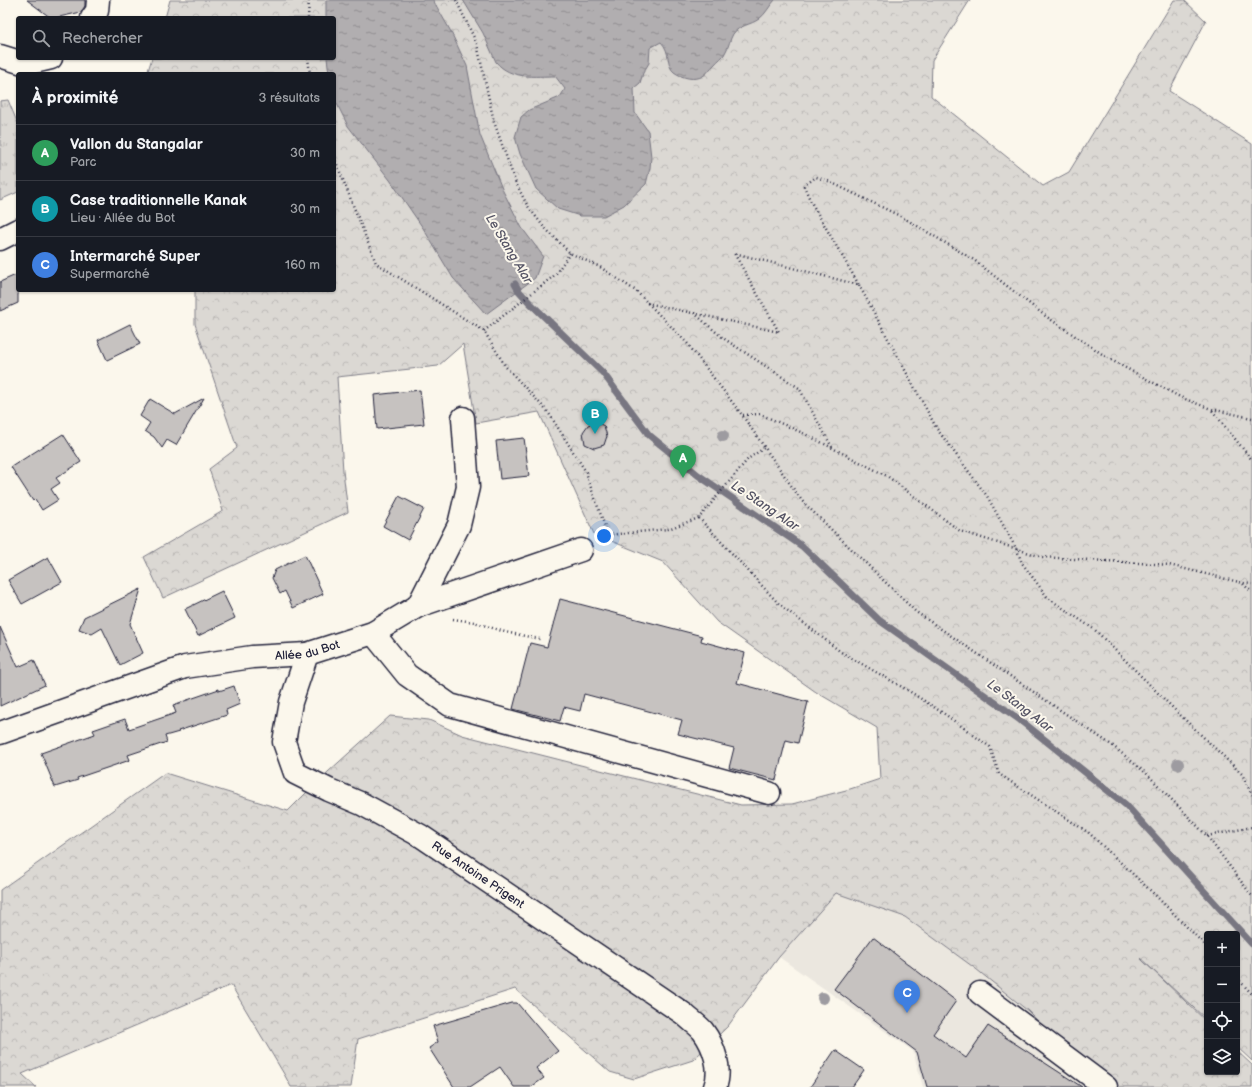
<!DOCTYPE html>
<html lang="fr">
<head>
<meta charset="utf-8">
<style>
  :root { --surface:#171b24; --page:#20242c; --text:#f1f3f6; --muted:#9ea1a6; --line:#363941; --accent:#c8321e }
  body { margin:0; font-family:"Balsamiq Sans",sans-serif; background:var(--page); color:var(--text) }
  .controls { position:absolute; right:12px; bottom:12px; display:grid; overflow:hidden; border-radius:4px; box-shadow:0 1px 3px #0004 }
  .controls button { width:36px; height:36px; display:grid; place-items:center; padding:0; border:0; border-bottom:1px solid var(--line); background:var(--surface); color:var(--text); font:20px sans-serif }
  .you { position:absolute; left:604px; top:536px; width:14px; height:14px; margin:-10px; border:3px solid #fff; border-radius:50%; background:#1a73e8; box-shadow:0 0 0 6px #1a73e833 }
  .badge { display:grid; place-items:center; width:26px; height:26px; border-radius:50%; background:var(--accent); color:#fff; font-size:13px; font-weight:700 }
  .pin { position:absolute; translate:-50% -33px; filter:drop-shadow(0 1px 2px #0008) }
  .pin::after { content:''; position:absolute; top:21px; width:14px; height:12px; background:inherit; clip-path:polygon(0 0,100% 0,50% 100%) }
  .list { margin:0; padding:0; list-style:none }
  h2 { display:flex; justify-content:space-between; align-items:center; height:52px; margin:0; padding:0 16px; font-size:17px }
  h2 small { font-size:13px; font-weight:400; color:var(--muted) }
  .list li { display:grid; grid-template-columns:26px 1fr auto; gap:12px; align-items:center; box-sizing:border-box; height:56px; padding:0 16px; border-top:1px solid var(--line) }
  .list b { display:block; font-size:15px; white-space:nowrap }
  .list p { margin:0; font-size:13px; white-space:nowrap; color:var(--muted) }
  .list em { font-size:13px; font-style:normal; color:var(--muted) }
  .icon { flex:none; width:22px; height:22px; fill:none; stroke:currentColor; stroke-width:2; stroke-linecap:round; stroke-linejoin:round }
  .map { position:relative; flex:none; width:1252px; height:1087px; overflow:hidden }
  .search { position:absolute; background:var(--surface); box-shadow:0 1px 3px #0004; left:16px; top:16px; width:320px; height:44px; display:flex; align-items:center; gap:10px; box-sizing:border-box; padding:0 14px; border-radius:4px; color:var(--muted); font-size:15px }
  .panel { position:absolute; background:var(--surface); box-shadow:0 1px 3px #0004; left:16px; top:72px; width:320px; height:220px; border-radius:4px }
  .map>svg:first-child { display:block }
  .built { fill:#ebe7df }
  .grass { fill:url(#grass-tufts); stroke:#7e7d87 }
  .forest { fill:url(#forest-crowns); stroke:#7e7d87 }
  .water { fill:url(#water-ripples); stroke:#787681 }
  .lines { fill:none; stroke-linecap:round; stroke-linejoin:round }
  .stream { stroke:#787681; stroke-width:7 }
  .building { fill:#c6c2c0; stroke:#22223b }
  .minor-casing { stroke:#22223b; stroke-width:25 }
  .path { stroke:#22223b; stroke-width:2.5; stroke-dasharray:1 3; stroke-linecap:butt }
  .minor { stroke:#fbf7ec; stroke-width:22 }
  .tree { fill:#9d9ba0 }
  .labels { text-anchor:middle; dominant-baseline:central; stroke-width:4; stroke-linejoin:round; paint-order:stroke }
  .street-label { font-size:12px; fill:#22223b; stroke:#fbf7ec }
  .water-label { font-size:13px; font-style:italic; fill:#545364; stroke:#fbf7ec }
</style>
</head>
<body>
<div class="map">
<svg width="1252" height="1087" viewBox="0 0 1252 1087">
  <defs>
    <pattern id="grass-tufts" width="24" height="20" patternUnits="userSpaceOnUse"><rect width="24" height="20" fill="#dbd8d3"/><path d="M3 7l-1-3M5 7V3M7 7l1-3M15 17l-1-3M17 17v-4M19 17l1-3" fill="none" stroke="#bcb9b6"/></pattern>
    <pattern id="forest-crowns" width="20" height="18" patternUnits="userSpaceOnUse"><rect width="20" height="18" fill="#dbd8d3"/><path d="M2 6a3 3 0 1 1 6 0M12 15a3 3 0 1 1 6 0" fill="none" stroke="#bcb9b6"/></pattern>
    <pattern id="water-ripples" width="26" height="14" patternUnits="userSpaceOnUse"><rect width="26" height="14" fill="#b1aeb0"/><path d="M2 4q2-2 4 0t4 0M15 11q2-2 4 0t4 0" fill="none" stroke="#908d90"/></pattern>
  </defs>
  <rect width="100%" height="100%" fill="#fbf7ec"/>
  <filter id="ink" filterUnits="userSpaceOnUse"><feTurbulence type="fractalNoise" baseFrequency=".025" numOctaves="2"/><feDisplacementMap in="SourceGraphic" scale="8" xChannelSelector="R" yChannelSelector="G"/><feConvolveMatrix kernelMatrix="1 2 1 2 8 2 1 2 1" color-interpolation-filters="sRGB"/></filter>
  <g filter="url(#ink)">
    <!-- built -->
    <path class="built" d="M 836,893 L 905,917 L 976,969 L 1028,1011 L 1069,1052 L 1117,1087 L 923,1087 L 913,1051 L 779,957 Z"/>
    <!-- grass -->
    <path class="grass" d="M 8,100 L 18,124 L 18,192 L 0,200 L 0,101 Z"/>
    <!-- forest -->
    <path class="forest" d="M 170,0 L 970,0 L 932,60 L 931,96 L 1043,186 L 1069,172 L 1174,0 L 1184,0 L 1206,21 L 1169,91 L 1252,144 L 1252,1061 L 1237,1047 L 1237,934 L 1207,934 L 1207,1020 L 1140,958 L 1207,1022 L 1207,1072 L 1237,1072 L 1237,1051 L 1252,1065 L 1252,1087 L 1117,1087 L 1069,1052 L 1028,1011 L 976,969 L 905,917 L 836,893 L 779,957 L 728,1026 L 693,1060 L 634,1079 L 610,1072 L 515,989 L 358,1039 L 351,1087 L 291,1087 L 284,1074 L 231,985 L 22,1074 L 36,1087 L 0,1087 L 0,890 L 165,773 L 288,811 L 318,781 L 390,716 L 429,720 L 462,735 L 612,773 L 741,805 L 792,804 L 850,789 L 880,779 L 877,728 L 816,692 L 717,622 L 663,562 L 594,534 L 539,412 L 476,423 L 463,344 L 438,366 L 337,377 L 343,471 L 348,512 L 163,598 L 144,557 L 223,511 L 209,469 L 237,448 L 195,324 L 195,290 L 334,290 L 334,74 L 147,74 L 152,58 L 334,58 L 334,18 L 165,18 Z"/>
    <!-- water -->
    <path class="water" d="M 326,0 L 433,0 L 450,30 L 467,66 L 480,135 L 503,191 L 522,228 L 543,256 L 535,278 L 486,314 L 453,278 L 423,228 L 390,180 L 348,126 L 334,98 L 334,74 L 329,74 L 327,58 L 334,58 L 334,18 L 326,18 Z
      M 463,0 L 775,0 C 769,6 766,14 759,19 C 751,25 739,25 733,34 C 730,39 729,46 726,51 C 724,57 718,60 714,65 C 710,68 708,73 703,76 C 695,81 682,78 674,72 C 666,66 671,52 661,42 L 650,48 L 649,63 L 643,73 L 640,83 L 634,88 L 635,113 L 648,131 L 651,157 L 650,168 L 646,184 L 624,205 L 604,216 L 580,216 L 558,209 L 536,189 L 520,154 L 515,137 L 521,117 L 529,110 L 560,97 L 565,89 L 555,76 C 535,76 511,80 496,62 L 483,33 Z"/>
    <g class="lines">
      <!-- stream -->
      <path class="stream" d="M 515,284 L 519,291 L 529,302 L 603,373 L 649,435 L 698,475 L 802,546 L 879,620 L 1020,720 L 1126,805 L 1252,944"/>
    </g>
    <!-- building -->
    <path class="building" d="M 27,0 L 85,0 L 85,6 L 81,12 L 55,18 L 51,18 Z
      M 18,274 L 18,303 L 0,311 L 0,282 Z
      M 130,324 L 140,344 L 107,360 L 98,340 Z
      M 420,390 L 424,424 L 377,429 L 374,395 Z
      M 204,398 L 176,445 L 167,440 L 162,448 L 154,437 L 145,431 L 150,423 L 140,416 L 150,399 L 175,414 Z
      M 596,422 L 604,426 L 607,436 L 604,445 L 594,448 L 585,444 L 583,432 L 588,425 Z
      M 63,434 L 81,462 L 56,478 L 60,483 L 51,489 L 58,500 L 42,510 L 35,499 L 33,501 L 11,467 Z
      M 524,438 L 529,476 L 500,479 L 496,441 Z
      M 399,496 L 424,509 L 408,540 L 383,526 Z
      M 305,555 L 323,594 L 293,608 L 285,591 L 280,594 L 272,578 L 275,570 Z
      M 48,557 L 62,582 L 22,604 L 8,580 Z
      M 141,589 L 130,624 L 143,653 L 120,665 L 102,628 L 92,634 L 79,629 L 84,617 Z
      M 222,591 L 235,618 L 198,636 L 185,609 Z
      M 560,599 L 702,636 L 701,641 L 745,653 L 737,683 L 808,702 L 798,743 L 786,740 L 776,780 L 729,768 L 734,748 L 678,734 L 682,720 L 584,694 L 580,711 L 564,707 L 560,721 L 513,709 L 530,643 L 547,647 Z
      M 0,627 L 18,667 L 34,660 L 45,685 L 0,706 Z
      M 234,686 L 240,704 L 226,710 L 227,715 L 178,731 L 179,732 L 165,736 L 167,742 L 128,755 L 130,760 L 77,778 L 78,780 L 55,787 L 41,753 L 95,734 L 93,730 L 125,719 L 129,729 L 176,713 L 173,705 L 219,689 L 219,691 Z
      M 873,937 L 956,1001 L 933,1034 L 966,1058 L 988,1026 L 1082,1087 L 927,1087 L 917,1052 L 834,989 Z
      M 512,1003 L 517,1003 L 558,1051 L 536,1068 L 544,1078 L 531,1087 L 514,1087 L 500,1067 L 470,1087 L 454,1087 L 429,1048 L 438,1042 L 433,1026 Z
      M 835,1050 L 864,1070 L 852,1087 L 810,1087 Z"/>
    <g class="lines">
      <!-- minor casing -->
      <g class="minor-casing">
        <g id="minor">
          <path d="M 92,18 L 97,11 L 98,0"/>
          <path d="M 0,56 L 26,64 L 51,58"/>
          <path d="M 0,239 L 18,230"/>
          <path d="M 418,606 L 459,525 L 468,487 L 463,418"/>
          <path d="M 373,633 L 407,675 L 450,705 L 769,793"/>
          <path id="s1" d="M 307,654 L 291,702 L 284,742 L 295,773 L 329,790 L 362,804 L 421,836 L 684,1014 C 690,1020 698,1025 703,1031 C 714,1046 722,1069 715,1087"/>
          <path id="s2" d="M 0,733 L 185,667 L 252,657 L 307,654 L 373,633 L 418,606 L 581,550"/>
          <path d="M 980,993 L 1106,1087"/>
        </g>
      </g>
      <!-- path -->
      <path class="path" d="M 456,0 L 477,44 L 494,122 L 515,181 L 527,205 L 543,226 L 570,253 L 600,267 L 636,291 L 687,343 L 742,415 L 802,501 L 916,612 L 1113,746 L 1147,774 L 1207,836 L 1252,896
        M 308,18 L 309,0
        M 308,58 L 310,74
        M 334,157 L 376,263 L 484,331 L 506,367 L 548,412 L 586,472 L 590,485 L 608,535
        M 859,285 L 937,429 L 987,496 L 1017,550 L 1022,563 L 1048,598 L 1095,630 L 1177,712 L 1242,774 L 1252,795
        M 647,303 L 779,332 L 734,253 L 859,285 L 811,202 L 804,186 L 816,177 L 828,181 L 904,218 L 974,260 L 1044,315 L 1111,360 L 1180,397 L 1211,409
        M 694,313 L 723,338 L 799,388 L 832,447
        M 484,331 L 555,275 L 570,253
        M 743,415 L 760,414 L 805,434 L 887,476 L 960,531 L 1042,557 L 1169,565 L 1243,583 L 1252,584
        M 1252,418 L 1211,409 L 1252,460
        M 699,518 L 779,604 L 841,652 L 909,691 L 946,715 L 990,747 L 999,774 L 1089,833 L 1152,892 L 1207,947
        M 601,539 L 608,535 L 668,529 L 699,518 L 748,459 L 764,448
        M 1243,584 L 1252,592
        M 453,619 L 474,622 L 505,632 L 540,639
        M 1207,836 L 1252,827
        M 1237,978 L 1252,994"/>
      <!-- minor -->
      <use href="#minor" class="minor"/>
    </g>
    <!-- trees -->
    <g class="tree">
      <circle cx="723" cy="436" r="6"/>
      <circle cx="1178" cy="764" r="6"/>
      <circle cx="823" cy="998" r="6"/>
    </g>
  </g>
  <g class="labels">
    <!-- street labels -->
    <g class="street-label">
      <text stroke="none"><textPath href="#s2" startOffset="320">Allée du Bot</textPath></text>
      <text stroke="none"><textPath href="#s1" startOffset="334">Rue Antoine Prigent</textPath></text>
    </g>
    <!-- water labels -->
    <g class="water-label">
      <text transform="translate(509 249) rotate(59)">Le Stang Alar</text>
      <text transform="translate(765 506) rotate(34)">Le Stang Alar</text>
      <text transform="translate(1020 706) rotate(37)">Le Stang Alar</text>
    </g>
  </g>
</svg>
<div class="controls">
<button>+</button>
<button>−</button>
<button><svg class="icon" aria-label="locate" viewBox="0 0 24 24"><circle cx="12" cy="12" r="6"/><path d="M12 2v4M12 18v4M2 12h4M18 12h4"/></svg></button>
<button><svg class="icon" aria-label="layers" viewBox="0 0 24 24"><path d="M12 4l9 5-9 5-9-5zM3 14l9 5 9-5"/></svg></button>
</div>
<div class="you"></div>
<div class="pin badge" style="left:683px;top:478px;background:#2e9e5b">A</div>
<div class="pin badge" style="left:595px;top:434px;background:#0f9aa8">B</div>
<div class="pin badge" style="left:907px;top:1013px;background:#3f7fe0">C</div>
<div class="search"><svg class="icon" aria-label="search" viewBox="0 0 24 24"><circle cx="10" cy="10" r="6"/><path d="M15 15l6 6"/></svg>Rechercher</div>
<section class="panel">
<h2>À proximité<small>3 résultats</small></h2>
<ul class="list">
<li><span class="badge" style="background:#2e9e5b">A</span><div><b>Vallon du Stangalar</b><p>Parc</p></div><em>30 m</em></li>
<li><span class="badge" style="background:#0f9aa8">B</span><div><b>Case traditionnelle Kanak</b><p>Lieu · Allée du Bot</p></div><em>30 m</em></li>
<li><span class="badge" style="background:#3f7fe0">C</span><div><b>Intermarché Super</b><p>Supermarché</p></div><em>160 m</em></li>
</ul>
</section>
</div>
</body>
</html>
